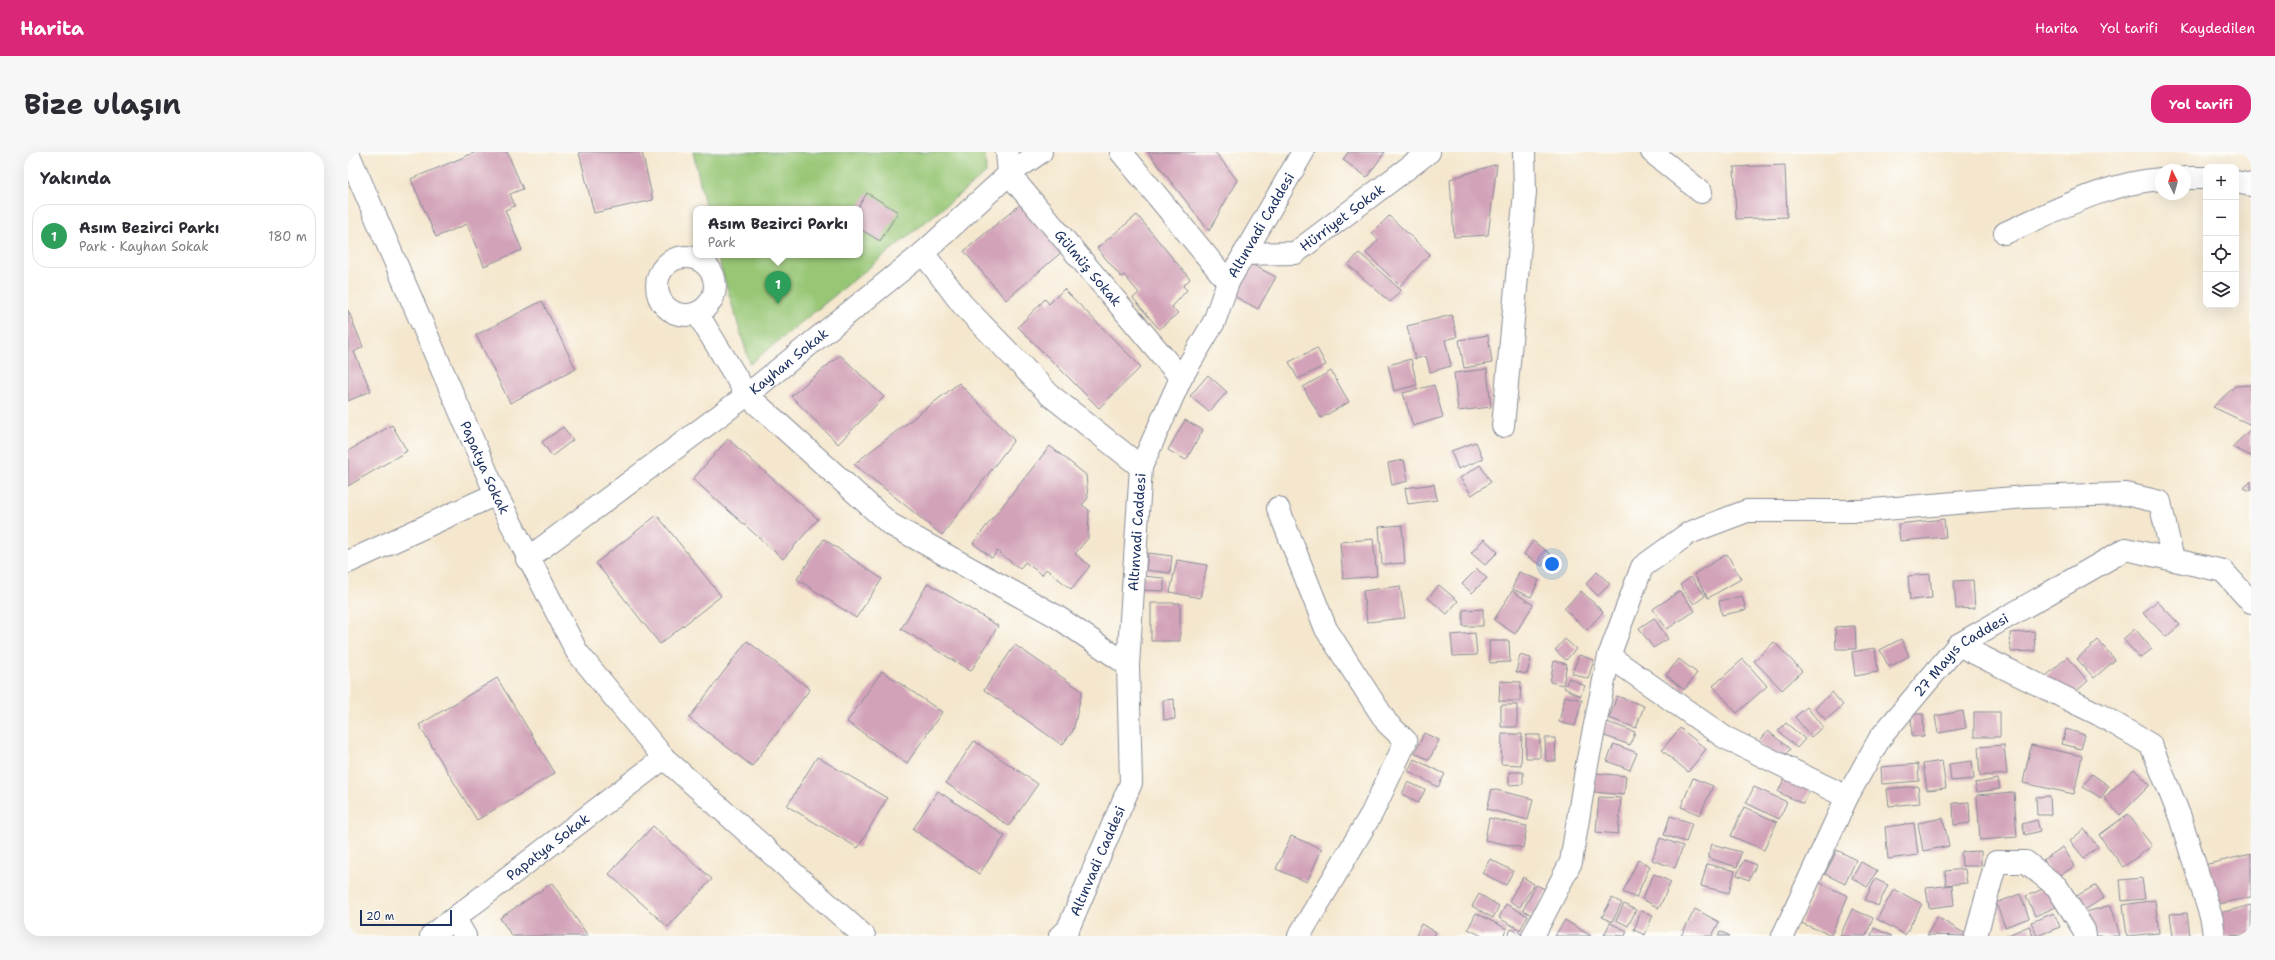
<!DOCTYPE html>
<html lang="tr">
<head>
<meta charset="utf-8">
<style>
  :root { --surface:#fff; --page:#f7f7f7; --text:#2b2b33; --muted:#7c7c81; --line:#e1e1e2; --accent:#db2777 }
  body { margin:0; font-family:"Shantell Sans",sans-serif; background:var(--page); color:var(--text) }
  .controls { position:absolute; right:12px; top:12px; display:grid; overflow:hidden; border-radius:8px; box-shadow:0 4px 16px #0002 }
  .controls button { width:36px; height:36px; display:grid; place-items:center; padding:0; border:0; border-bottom:1px solid var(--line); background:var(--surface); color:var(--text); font:20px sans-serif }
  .compass { position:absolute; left:1807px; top:12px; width:36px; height:36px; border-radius:50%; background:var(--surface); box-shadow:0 4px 16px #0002; rotate:355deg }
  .scale { position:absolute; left:12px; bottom:10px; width:92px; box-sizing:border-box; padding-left:4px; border:2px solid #1b2f5e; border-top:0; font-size:11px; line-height:14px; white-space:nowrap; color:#1b2f5e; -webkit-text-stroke:3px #fdfcf7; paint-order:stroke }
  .you { position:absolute; left:1204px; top:412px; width:14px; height:14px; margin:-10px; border:3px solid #fff; border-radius:50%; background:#1a73e8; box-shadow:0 0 0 6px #1a73e833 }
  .badge { display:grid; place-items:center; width:26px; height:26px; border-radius:50%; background:var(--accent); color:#fff; font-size:13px; font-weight:700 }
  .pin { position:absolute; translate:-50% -33px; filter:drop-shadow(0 1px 2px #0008) }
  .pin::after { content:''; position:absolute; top:21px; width:14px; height:12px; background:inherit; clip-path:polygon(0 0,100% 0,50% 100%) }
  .popup { position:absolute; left:345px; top:54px; width:170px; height:52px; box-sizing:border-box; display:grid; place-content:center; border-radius:8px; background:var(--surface); filter:drop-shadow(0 1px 3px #0005); font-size:13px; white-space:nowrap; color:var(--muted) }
  .popup b { font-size:15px; color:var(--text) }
  .popup::after { content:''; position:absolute; left:50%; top:100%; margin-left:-8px; border:8px solid transparent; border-top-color:var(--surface) }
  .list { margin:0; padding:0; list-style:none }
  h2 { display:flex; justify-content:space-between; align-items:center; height:52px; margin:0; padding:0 16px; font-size:17px }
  h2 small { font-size:13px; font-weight:400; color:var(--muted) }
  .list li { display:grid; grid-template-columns:26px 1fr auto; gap:12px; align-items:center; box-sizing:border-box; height:64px; margin:0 8px 8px; padding:0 8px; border:1px solid var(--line); border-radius:16px }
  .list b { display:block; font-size:15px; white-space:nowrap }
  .list p { margin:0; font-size:13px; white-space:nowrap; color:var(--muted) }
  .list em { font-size:13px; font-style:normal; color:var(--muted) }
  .icon { flex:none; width:22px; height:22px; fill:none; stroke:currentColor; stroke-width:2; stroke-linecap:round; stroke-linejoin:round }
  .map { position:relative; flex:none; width:1903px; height:784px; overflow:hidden; border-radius:16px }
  header { display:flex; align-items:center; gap:24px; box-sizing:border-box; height:56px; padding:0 20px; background:var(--accent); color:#fff }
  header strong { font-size:19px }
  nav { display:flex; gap:22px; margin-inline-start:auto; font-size:14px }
  .intro { display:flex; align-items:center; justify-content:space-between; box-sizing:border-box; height:96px; padding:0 24px }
  h1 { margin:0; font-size:28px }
  .button { padding:10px 18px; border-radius:16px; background:var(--accent); color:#fff; font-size:14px; font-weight:700 }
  main { display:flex; gap:24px; padding:0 24px }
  aside { flex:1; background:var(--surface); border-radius:16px; box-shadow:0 4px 16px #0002 }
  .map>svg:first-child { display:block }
  .park { fill:#97c675; stroke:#597a6a }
  .building { fill:#d2a2b8 }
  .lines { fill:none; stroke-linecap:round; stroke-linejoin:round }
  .minor-casing { stroke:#888b96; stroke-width:24 }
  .minor { stroke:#fff; stroke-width:22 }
  .labels { text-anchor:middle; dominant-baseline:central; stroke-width:3.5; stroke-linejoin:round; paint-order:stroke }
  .street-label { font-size:14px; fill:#1b2f5e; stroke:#fdfcf7 }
</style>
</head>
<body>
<header>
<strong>Harita</strong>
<nav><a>Harita</a><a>Yol tarifi</a><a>Kaydedilen</a></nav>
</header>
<div class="intro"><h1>Bize ulaşın</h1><a class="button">Yol tarifi</a></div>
<main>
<aside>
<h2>Yakında<small></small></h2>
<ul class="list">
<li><span class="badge" style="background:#2e9e5b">1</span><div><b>Asım Bezirci Parkı</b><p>Park · Kayhan Sokak</p></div><em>180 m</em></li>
</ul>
</aside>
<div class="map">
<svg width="1903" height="784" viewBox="0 0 1903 784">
  <rect width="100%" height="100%" fill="#fdfcf7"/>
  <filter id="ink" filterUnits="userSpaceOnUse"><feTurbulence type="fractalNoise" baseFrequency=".025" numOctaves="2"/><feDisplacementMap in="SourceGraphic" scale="8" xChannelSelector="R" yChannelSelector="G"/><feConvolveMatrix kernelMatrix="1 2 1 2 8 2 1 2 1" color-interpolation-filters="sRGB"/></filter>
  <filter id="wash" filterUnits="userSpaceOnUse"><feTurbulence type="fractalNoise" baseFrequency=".012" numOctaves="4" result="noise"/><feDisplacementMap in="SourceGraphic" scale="16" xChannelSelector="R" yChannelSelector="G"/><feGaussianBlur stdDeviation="0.9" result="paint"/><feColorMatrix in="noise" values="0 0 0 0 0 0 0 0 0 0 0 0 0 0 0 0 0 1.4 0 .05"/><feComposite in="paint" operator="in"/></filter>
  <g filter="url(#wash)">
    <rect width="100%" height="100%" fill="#f4e7ce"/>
    <!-- park -->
    <path class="park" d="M 345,0 L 637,0 L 638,21 L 402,212 L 369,103 L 512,103 L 512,57 L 358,57 Z"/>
    <g id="blocks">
      <!-- building -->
      <path class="building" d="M 128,0 L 159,0 L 175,37 L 162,42 L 167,54 L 157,58 L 174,98 L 136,114 L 119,72 L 88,85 L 63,27 Z
        M 231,0 L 294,0 L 305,48 L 246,61 Z
        M 800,0 L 867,0 L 889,28 L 861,79 Z
        M 1000,0 L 1037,0 L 1019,25 L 995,8 Z
        M 1149,12 L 1140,83 L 1106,85 L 1102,27 Z
        M 1437,13 L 1439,65 L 1388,67 L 1386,15 Z
        M 519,41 L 550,60 L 532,89 L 512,77 L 512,57 L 509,57 Z
        M 675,50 L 716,98 L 658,148 L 616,99 Z
        M 789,63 L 842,127 L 835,134 L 839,138 L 824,155 L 830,161 L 811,177 L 785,146 L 791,141 L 776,123 L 773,125 L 749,96 Z
        M 1041,64 L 1082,102 L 1052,134 L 1018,101 L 1030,88 L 1024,81 Z
        M 1011,101 L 1053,138 L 1042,150 L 1000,113 Z
        M 901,111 L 928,125 L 910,157 L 884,143 Z
        M 716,137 L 793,215 L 751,256 L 670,175 L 697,147 L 701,152 Z
        M 194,149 L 228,217 L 162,251 L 128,183 Z
        M 0,158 L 15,195 L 6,200 L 23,239 L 0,249 Z
        M 1104,163 L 1109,185 L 1097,188 L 1103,214 L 1082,220 L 1078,204 L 1067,207 L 1059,174 Z
        M 1140,183 L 1144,211 L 1116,216 L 1111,188 Z
        M 969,196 L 978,213 L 950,227 L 941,210 Z
        M 492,203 L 536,245 L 490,292 L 443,244 Z
        M 1063,207 L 1069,233 L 1046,239 L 1040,213 Z
        M 1139,217 L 1143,255 L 1110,259 L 1106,221 Z
        M 983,219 L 1001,250 L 973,266 L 955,235 Z
        M 860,223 L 879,240 L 861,260 L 842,244 Z
        M 611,231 L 666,288 L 594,383 L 506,312 Z
        M 1086,233 L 1095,265 L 1065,274 L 1055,241 Z
        M 1903,233 L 1903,273 L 1865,255 L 1887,234 Z
        M 837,268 L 855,278 L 838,308 L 820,298 Z
        M 44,273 L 59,299 L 0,334 L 0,299 Z
        M 215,275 L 225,288 L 204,304 L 194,290 Z
        M 1903,277 L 1903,304 L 1884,295 Z
        M 380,287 L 470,367 L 435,407 L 345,327 Z
        M 1128,290 L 1135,307 L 1110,317 L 1103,299 Z
        M 702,294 L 738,323 L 740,346 L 734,353 L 741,358 L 740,386 L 727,402 L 742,414 L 723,437 L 698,417 L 694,423 L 677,410 L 672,417 L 649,399 L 644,406 L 625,391 Z
        M 1056,308 L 1060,329 L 1044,333 L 1040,311 Z
        M 1132,313 L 1143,330 L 1124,343 L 1112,326 Z
        M 1903,329 L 1903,339 L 1896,336 Z
        M 1086,332 L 1089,348 L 1060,352 L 1057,336 Z
        M 309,363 L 373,444 L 312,492 L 248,411 Z
        M 1596,367 L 1598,385 L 1552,389 L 1550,372 Z
        M 1054,373 L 1057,411 L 1034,412 L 1031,375 Z
        M 476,387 L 534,427 L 508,466 L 449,427 Z
        M 1025,387 L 1029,424 L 995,427 L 992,390 Z
        M 1136,387 L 1150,400 L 1137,413 L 1123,401 Z
        M 1185,389 L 1202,402 L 1194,414 L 1176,402 Z
        M 800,401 L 824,404 L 822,421 L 798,418 Z
        M 1379,402 L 1393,427 L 1360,446 L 1346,422 Z
        M 829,408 L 859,413 L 852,446 L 822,440 Z
        M 1129,417 L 1139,426 L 1124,441 L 1114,432 Z
        M 1171,420 L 1191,428 L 1183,445 L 1164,437 Z
        M 1249,420 L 1262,432 L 1250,444 L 1238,432 Z
        M 1582,422 L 1584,446 L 1562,448 L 1560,424 Z
        M 794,424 L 816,426 L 816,439 L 793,438 Z
        M 1343,425 L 1357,444 L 1346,452 L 1332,433 Z
        M 1625,428 L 1627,456 L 1608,457 L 1606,429 Z
        M 580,431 L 650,474 L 623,519 L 553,477 Z
        M 1091,433 L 1110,449 L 1099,462 L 1080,446 Z
        M 1052,434 L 1057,466 L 1019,470 L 1015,439 Z
        M 1164,439 L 1185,453 L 1167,482 L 1146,468 Z
        M 1233,439 L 1255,460 L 1239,478 L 1216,457 Z
        M 1332,439 L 1347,459 L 1319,477 L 1305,457 Z
        M 1394,444 L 1398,458 L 1374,463 L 1371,449 Z
        M 1809,449 L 1832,473 L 1818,485 L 1795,461 Z
        M 803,451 L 832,451 L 832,489 L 803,489 Z
        M 1135,457 L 1135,474 L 1115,474 L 1115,458 Z
        M 1306,466 L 1320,487 L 1305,496 L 1291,476 Z
        M 1507,474 L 1508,497 L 1488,497 L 1487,475 Z
        M 1787,477 L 1804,497 L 1792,506 L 1775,487 Z
        M 1686,479 L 1687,499 L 1663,500 L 1662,481 Z
        M 1127,481 L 1129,503 L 1105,504 L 1103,483 Z
        M 1217,487 L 1228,497 L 1218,508 L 1207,498 Z
        M 1553,487 L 1561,504 L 1541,515 L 1532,498 Z
        M 1750,488 L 1767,508 L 1746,526 L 1729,507 Z
        M 399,489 L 462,537 L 404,614 L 341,566 Z
        M 1141,489 L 1161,489 L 1162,510 L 1142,511 Z
        M 1426,490 L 1454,519 L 1434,538 L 1406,509 Z
        M 667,493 L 734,539 L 725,579 L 714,593 L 636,538 Z
        M 1527,496 L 1530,520 L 1507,524 L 1504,500 Z
        M 1172,503 L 1183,506 L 1179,522 L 1168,520 Z
        M 1231,503 L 1246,508 L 1240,527 L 1224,521 Z
        M 1719,505 L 1740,529 L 1723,544 L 1698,524 Z
        M 1331,507 L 1349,521 L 1336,538 L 1318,523 Z
        M 1395,507 L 1419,534 L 1389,561 L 1365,534 Z
        M 1206,509 L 1219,512 L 1215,533 L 1202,530 Z
        M 534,519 L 594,560 L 559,611 L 499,570 Z
        M 149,526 L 207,621 L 129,668 L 71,573 Z
        M 1221,526 L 1237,534 L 1232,544 L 1216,536 Z
        M 1152,529 L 1173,530 L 1172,549 L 1151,549 Z
        M 1484,540 L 1495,553 L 1478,568 L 1467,556 Z
        M 1217,544 L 1234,548 L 1227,574 L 1211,570 Z
        M 1269,544 L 1296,554 L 1288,576 L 1261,566 Z
        M 826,547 L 827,567 L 816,568 L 815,548 Z
        M 1153,553 L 1169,553 L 1169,575 L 1153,575 Z
        M 1459,555 L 1475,575 L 1463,585 L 1447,565 Z
        M 1615,559 L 1618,576 L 1590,581 L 1587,564 Z
        M 1626,560 L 1652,560 L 1652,585 L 1626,585 Z
        M 1563,562 L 1575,562 L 1576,584 L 1564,585 Z
        M 1259,570 L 1287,580 L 1282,593 L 1254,583 Z
        M 1438,571 L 1457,587 L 1449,596 L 1430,579 Z
        M 1332,576 L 1358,597 L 1340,620 L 1314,598 Z
        M 1718,577 L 1737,583 L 1733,597 L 1714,592 Z
        M 1420,579 L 1442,597 L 1432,609 L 1410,591 Z
        M 1076,581 L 1091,588 L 1081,608 L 1067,601 Z
        M 1154,582 L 1174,582 L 1173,613 L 1153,612 Z
        M 1178,583 L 1192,583 L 1192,606 L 1178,606 Z
        M 1197,586 L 1207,586 L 1208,609 L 1198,609 Z
        M 626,589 L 690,632 L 661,674 L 598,631 Z
        M 1266,592 L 1289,601 L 1282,618 L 1259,609 Z
        M 1656,593 L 1659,622 L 1632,624 L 1630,595 Z
        M 1683,593 L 1734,604 L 1726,642 L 1675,631 Z
        M 469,605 L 539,646 L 510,696 L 439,654 Z
        M 1066,607 L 1097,622 L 1090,635 L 1060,619 Z
        M 1594,609 L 1598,636 L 1579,638 L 1575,612 Z
        M 1624,609 L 1626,627 L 1603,629 L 1601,612 Z
        M 1570,612 L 1571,629 L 1534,632 L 1533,615 Z
        M 1786,617 L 1802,633 L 1772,663 L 1756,646 Z
        M 1161,620 L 1175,620 L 1175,632 L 1161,633 Z
        M 1248,621 L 1278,624 L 1276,643 L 1246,640 Z
        M 1744,622 L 1761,634 L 1753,646 L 1735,635 Z
        M 1438,623 L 1463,636 L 1455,652 L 1430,640 Z
        M 1345,626 L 1365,634 L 1352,663 L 1333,655 Z
        M 1650,627 L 1652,637 L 1629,640 L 1627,631 Z
        M 1060,630 L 1077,638 L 1070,651 L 1054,642 Z
        M 1570,634 L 1572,651 L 1541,654 L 1539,637 Z
        M 1406,635 L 1439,650 L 1431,667 L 1398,651 Z
        M 1144,637 L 1185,647 L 1180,668 L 1139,657 Z
        M 590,639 L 657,684 L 631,722 L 565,677 Z
        M 1666,640 L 1669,685 L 1632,688 L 1629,643 Z
        M 1702,644 L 1703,663 L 1689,663 L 1688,645 Z
        M 1251,645 L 1273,646 L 1270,682 L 1248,680 Z
        M 1621,650 L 1622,671 L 1606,673 L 1605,651 Z
        M 1396,655 L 1429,670 L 1416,698 L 1383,684 Z
        M 1780,662 L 1804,694 L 1775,715 L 1751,683 Z
        M 1322,664 L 1344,671 L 1338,690 L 1316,683 Z
        M 1141,666 L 1179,674 L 1175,696 L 1137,688 Z
        M 1595,666 L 1601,694 L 1575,699 L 1570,671 Z
        M 1689,668 L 1692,679 L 1677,683 L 1674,672 Z
        M 1566,671 L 1570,703 L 1540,707 L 1537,675 Z
        M 305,674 L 364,727 L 320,775 L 261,722 Z
        M 1736,677 L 1750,695 L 1736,706 L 1722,689 Z
        M 943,684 L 974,697 L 959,730 L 928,717 Z
        M 1312,686 L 1335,694 L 1327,716 L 1304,708 Z
        M 1364,692 L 1393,700 L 1389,715 L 1360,706 Z
        M 1715,695 L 1727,714 L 1707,727 L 1695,708 Z
        M 1489,698 L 1508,708 L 1497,732 L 1477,722 Z
        M 1633,699 L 1633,714 L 1614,714 L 1613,700 Z
        M 1903,702 L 1903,745 L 1865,753 L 1856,713 Z
        M 1142,707 L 1165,719 L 1158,733 L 1134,721 Z
        M 1290,708 L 1302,714 L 1288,746 L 1275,740 Z
        M 1396,708 L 1408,713 L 1401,728 L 1389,723 Z
        M 1513,710 L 1529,719 L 1519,735 L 1504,726 Z
        M 1359,712 L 1387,719 L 1381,741 L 1353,734 Z
        M 1617,717 L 1619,731 L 1598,733 L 1597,719 Z
        M 1306,722 L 1323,730 L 1311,756 L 1294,747 Z
        M 1175,725 L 1186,732 L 1172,755 L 1161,749 Z
        M 1794,726 L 1797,747 L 1774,749 L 1772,728 Z
        M 1527,727 L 1540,733 L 1530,754 L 1517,748 Z
        M 1470,730 L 1500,744 L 1483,783 L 1453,771 Z
        M 204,731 L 240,784 L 164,784 L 152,766 Z
        M 1188,733 L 1199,738 L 1185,764 L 1175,758 Z
        M 1604,733 L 1606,753 L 1581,756 L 1578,736 Z
        M 1748,733 L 1756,746 L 1733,760 L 1725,746 Z
        M 1700,735 L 1708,755 L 1687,764 L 1678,744 Z
        M 1546,737 L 1574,752 L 1557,783 L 1529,767 Z
        M 1131,742 L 1151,754 L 1145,766 L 1124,754 Z
        M 1672,742 L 1681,766 L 1657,775 L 1648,751 Z
        M 1264,746 L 1274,751 L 1264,770 L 1254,765 Z
        M 1807,748 L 1811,781 L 1779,784 L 1775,753 Z
        M 1158,752 L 1180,764 L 1172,778 L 1151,766 Z
        M 1276,752 L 1288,758 L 1280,774 L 1268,768 Z
        M 1763,753 L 1772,784 L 1745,784 L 1738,760 Z
        M 1903,753 L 1903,783 L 1873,784 L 1868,762 Z
        M 1347,757 L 1371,770 L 1364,784 L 1333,784 Z
        M 1504,757 L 1525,766 L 1518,784 L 1492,784 Z
        M 1293,759 L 1305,763 L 1297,783 L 1286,778 Z
        M 1128,761 L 1159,777 L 1155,784 L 1134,784 L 1120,777 Z
        M 1706,761 L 1712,775 L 1689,784 L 1683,770 Z
        M 1839,761 L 1842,784 L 1825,784 L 1822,762 Z
        M 1589,765 L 1621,784 L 1579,783 Z
        M 1217,768 L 1243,784 L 1207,784 Z
        M 1262,771 L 1279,779 L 1277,784 L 1256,783 Z
        M 1073,772 L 1088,780 L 1086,784 L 1068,784 Z
        M 1681,774 L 1685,784 L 1658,784 Z
        M 1526,776 L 1544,784 L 1523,784 Z
        M 1163,777 L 1174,782 L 1173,784 L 1160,784 Z
        M 1372,779 L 1382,784 L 1370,784 Z"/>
    </g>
  </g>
  <g filter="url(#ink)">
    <use href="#blocks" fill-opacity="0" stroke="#888b96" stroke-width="1"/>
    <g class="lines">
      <!-- minor casing -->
      <g class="minor-casing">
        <g id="minor">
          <path id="s1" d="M 659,0 L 661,22 L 833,226"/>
          <path d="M 773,0 L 880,130"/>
          <path d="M 1304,0 L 1353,40"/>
          <path id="s2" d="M 0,1 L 148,342 L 229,500 L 316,606 L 516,784"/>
          <path d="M 1837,26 L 1858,26"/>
          <path d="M 1888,30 L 1903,33"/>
          <path d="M 1657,81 C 1707,59 1758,31 1813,27"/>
          <path d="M 575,101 L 614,152 L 702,243 L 793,315"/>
          <path id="s3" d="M 896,102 L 947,101 L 1081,0"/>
          <circle cx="338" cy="134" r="29"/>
          <path d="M 349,161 L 399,243 L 542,372 L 708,464 L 780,513"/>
          <path d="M 1155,274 L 1177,40 L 1176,0"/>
          <path d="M 930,356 L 978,477 L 1039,571 L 1058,589 L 1024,661 L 951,784"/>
          <path id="s4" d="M 179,407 L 399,243 L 575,101 L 661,22 L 693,0"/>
          <path d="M 0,410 L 148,342"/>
          <path d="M 1610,493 L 1752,563 L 1803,593 L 1832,665 L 1864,768 L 1866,784"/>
          <path d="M 1261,504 L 1376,585 L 1499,645"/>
          <path d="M 107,767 L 117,784"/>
          <path id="s5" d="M 83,784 L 316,606"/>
          <path id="s6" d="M 712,784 L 719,779 L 783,631 L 780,513 L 793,315 L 833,226 L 866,170 L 880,130 L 955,0"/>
          <path d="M 1185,784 L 1223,710 L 1239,612 L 1261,504 L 1294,415 L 1341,381 L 1399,359 L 1513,359 L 1678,345 L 1778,342 L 1812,350 L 1825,408"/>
          <path id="s7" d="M 1435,784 L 1499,645 L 1532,586 L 1610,493 L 1778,397 L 1875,419 L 1903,450"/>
          <path d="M 1628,784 L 1648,710 L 1678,710 L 1709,735 L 1736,778 L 1737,784"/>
        </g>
      </g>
      <!-- minor -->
      <use href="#minor" class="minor"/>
    </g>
  </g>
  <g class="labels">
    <!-- street labels -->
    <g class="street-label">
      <text stroke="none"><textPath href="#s3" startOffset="110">Hürriyet Sokak</textPath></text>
      <text stroke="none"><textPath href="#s6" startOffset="757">Altınvadi Caddesi</textPath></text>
      <text stroke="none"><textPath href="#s1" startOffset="145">Gülmüş Sokak</textPath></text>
      <text stroke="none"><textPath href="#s4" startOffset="328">Kayhan Sokak</textPath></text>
      <text stroke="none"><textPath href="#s2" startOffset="343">Papatya Sokak</textPath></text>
      <text stroke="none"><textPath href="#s6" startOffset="421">Altınvadi Caddesi</textPath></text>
      <text stroke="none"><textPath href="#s7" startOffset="338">27 Mayıs Caddesi</textPath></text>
      <text stroke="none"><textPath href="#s5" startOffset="147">Papatya Sokak</textPath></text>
      <text stroke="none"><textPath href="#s6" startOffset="85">Altınvadi Caddesi</textPath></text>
    </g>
  </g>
</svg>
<div class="controls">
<button>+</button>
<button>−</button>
<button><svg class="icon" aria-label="locate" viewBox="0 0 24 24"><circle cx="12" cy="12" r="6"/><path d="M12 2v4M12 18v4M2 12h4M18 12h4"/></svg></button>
<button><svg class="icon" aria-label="layers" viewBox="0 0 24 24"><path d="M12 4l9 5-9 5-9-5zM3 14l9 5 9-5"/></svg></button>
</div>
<svg class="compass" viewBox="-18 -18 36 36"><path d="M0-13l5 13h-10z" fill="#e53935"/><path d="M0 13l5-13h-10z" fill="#7c7c81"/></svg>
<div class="scale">20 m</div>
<div class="you"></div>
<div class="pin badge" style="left:430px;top:152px;background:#2e9e5b">1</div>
<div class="popup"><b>Asım Bezirci Parkı</b>Park</div>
</div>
</main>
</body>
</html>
